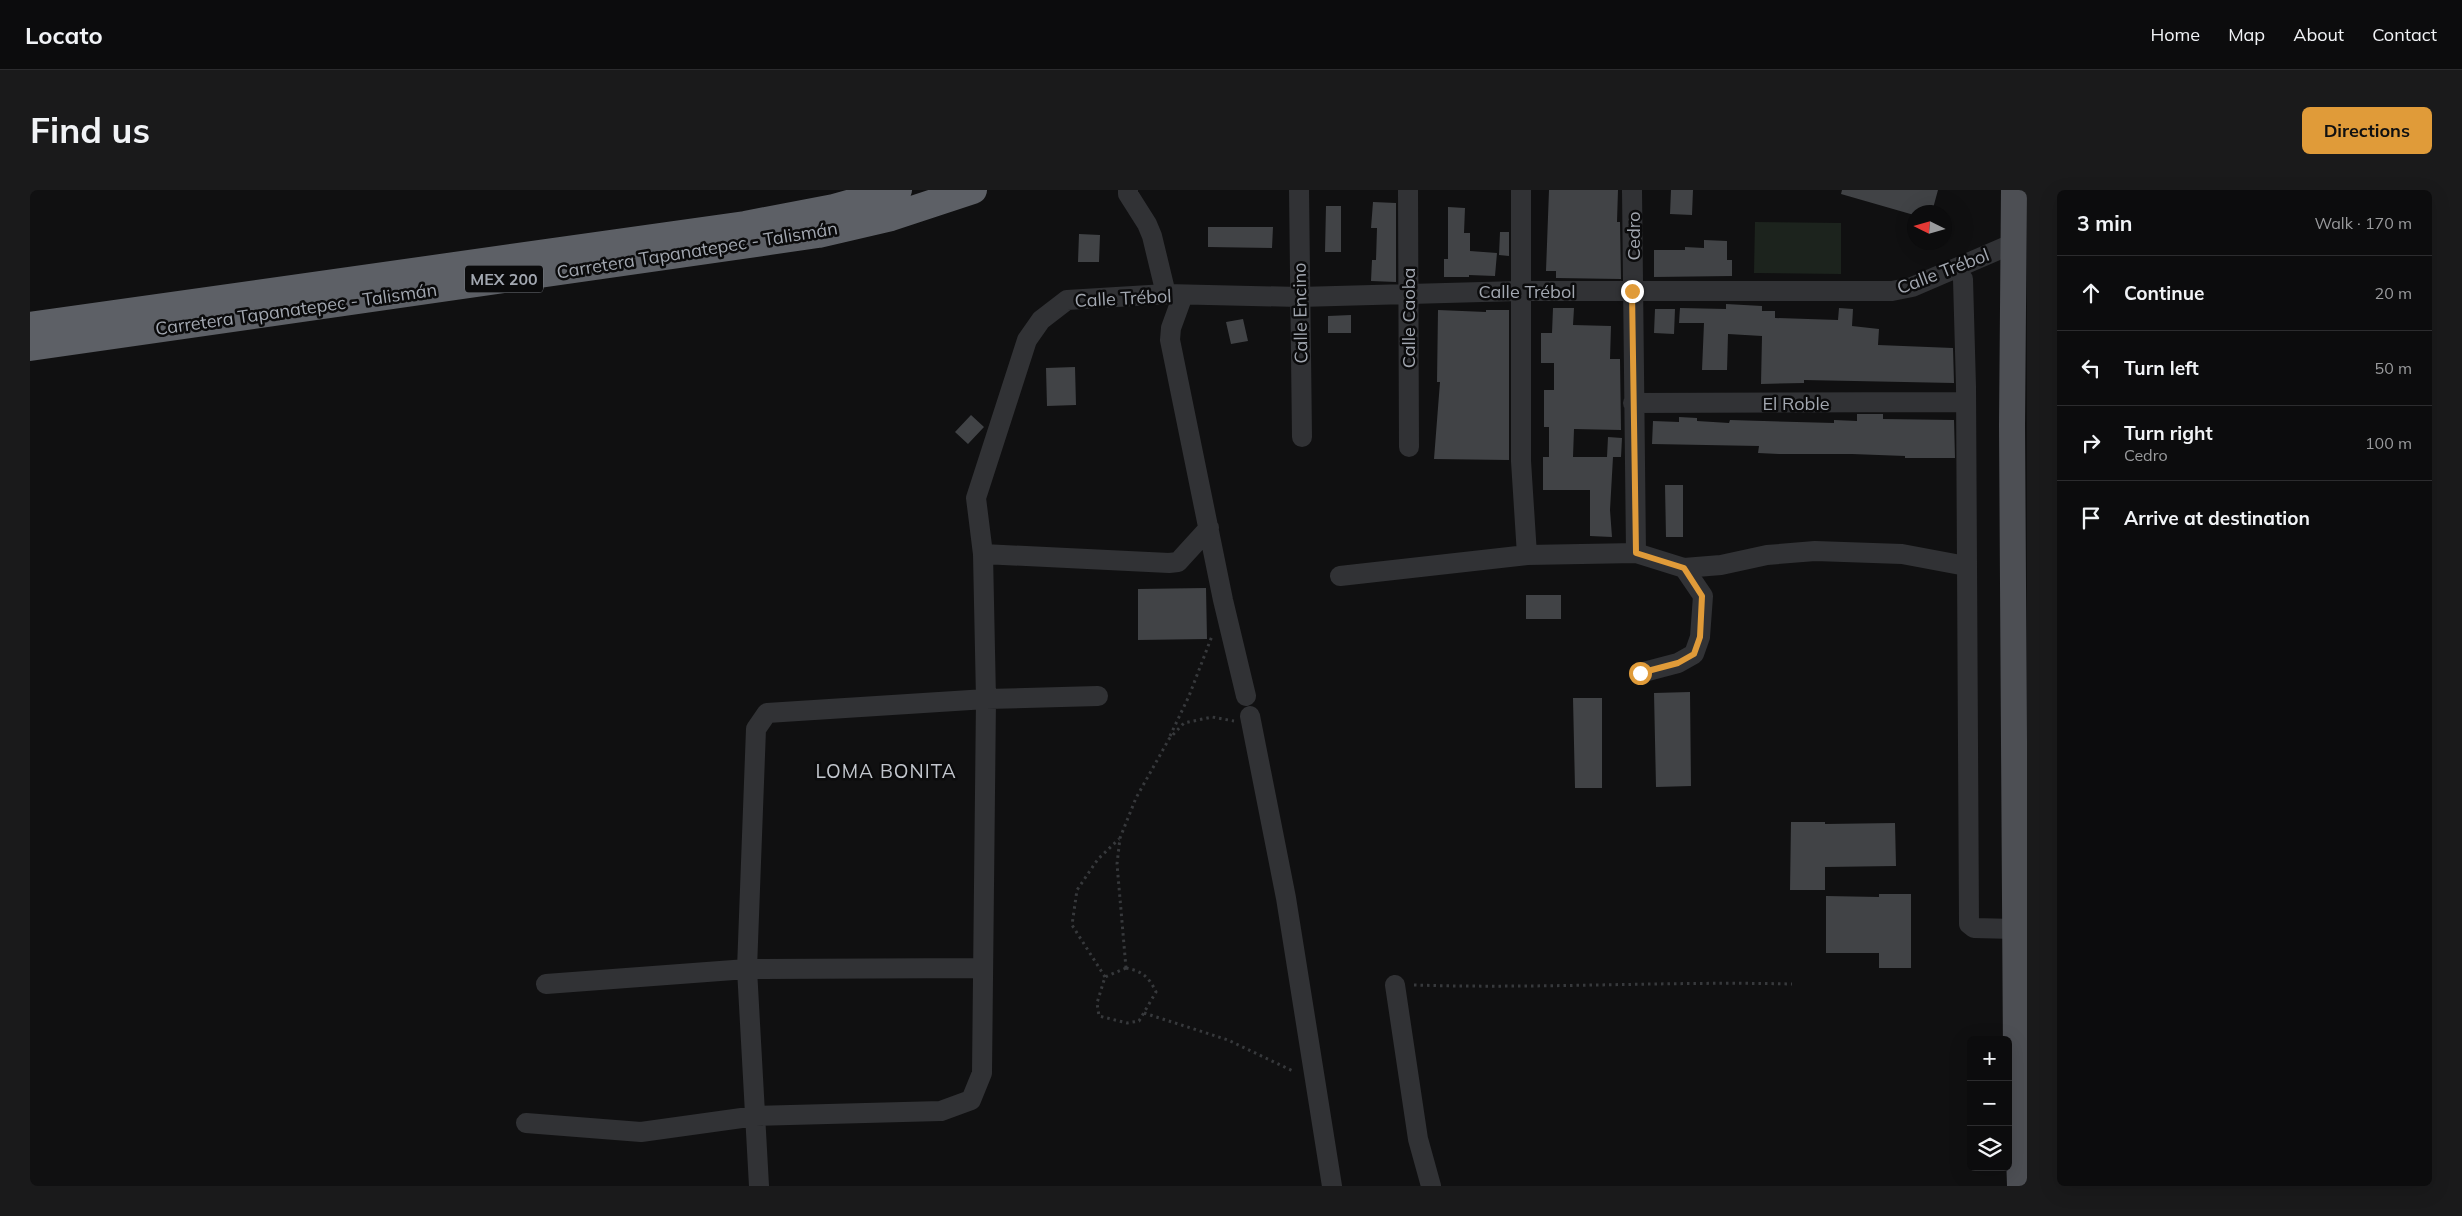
<!DOCTYPE html>
<html lang="en">
<head>
<meta charset="utf-8">
<style>
  :root { --surface:#0c0c0d; --page:#1a1a1b; --text:#f1f3f6; --muted:#9a9b9d; --line:#2c2c2e; --accent:#e09b39 }
  body { margin:0; font-family:Mulish,sans-serif; background:var(--page); color:var(--text) }
  .controls { position:absolute; right:15px; bottom:15px; display:grid; overflow:hidden; border-radius:8px; box-shadow:0 5px 20px #0002 }
  .controls button { width:45px; height:45px; display:grid; place-items:center; padding:0; border:0; border-bottom:1px solid var(--line); background:var(--surface); color:var(--text); font:25px sans-serif }
  .compass { position:absolute; left:1877px; top:15px; width:45px; height:45px; border-radius:50%; background:var(--surface); box-shadow:0 5px 20px #0002; rotate:275deg }
  .stop { position:absolute; width:15px; height:15px; margin:-11px; border:4px solid #e09b39; border-radius:50%; background:#fff }
  .stop.end { background:#e09b39; border-color:#fff; box-shadow:0 1px 5px #0008 }
  .list { margin:0; padding:0; list-style:none }
  h2 { display:flex; justify-content:space-between; align-items:center; height:65px; margin:0; padding:0 20px; font-size:21px }
  h2 small { font-size:16px; font-weight:400; color:var(--muted) }
  .list li { display:grid; grid-template-columns:32px 1fr auto; gap:15px; align-items:center; box-sizing:border-box; height:75px; padding:0 20px; border-top:1px solid var(--line) }
  .list b { display:block; font-size:19px; white-space:nowrap }
  .list p { margin:0; font-size:16px; white-space:nowrap; color:var(--muted) }
  .list em { font-size:16px; font-style:normal; color:var(--muted) }
  .icon { flex:none; width:28px; height:28px; fill:none; stroke:currentColor; stroke-width:2; stroke-linecap:round; stroke-linejoin:round }
  .map { position:relative; flex:none; width:1997px; height:996px; overflow:hidden; border-radius:8px }
  header { display:flex; align-items:center; gap:30px; box-sizing:border-box; height:70px; padding:0 25px; background:var(--surface); border-bottom:1px solid var(--line) }
  header strong { font-size:24px }
  nav { display:flex; gap:28px; margin-inline-start:auto; font-size:18px }
  .intro { display:flex; align-items:center; justify-content:space-between; box-sizing:border-box; height:120px; padding:0 30px }
  h1 { margin:0; font-size:35px }
  .button { padding:12px 22px; border-radius:8px; background:var(--accent); color:#111; font-size:18px; font-weight:700 }
  main { display:flex; gap:30px; padding:0 30px }
  aside { flex:1; background:var(--surface); border-radius:8px; box-shadow:0 5px 20px #0002 }
  .map>svg:first-child { display:block }
  .green { fill:#1c231d }
  .building { fill:#414346 }
  .lines { fill:none; stroke-linecap:round; stroke-linejoin:round }
  .path { stroke:#37393c; stroke-width:3; stroke-dasharray:2.5 4; stroke-linecap:butt }
  .minor { stroke:#313235; stroke-width:20 }
  .major { stroke:#4d4f54; stroke-width:26 }
  .highway { stroke:#5d6066; stroke-width:28 }
  .route { stroke:#e09b39; stroke-width:6 }
  .labels { text-anchor:middle; dominant-baseline:central; stroke-width:5; stroke-linejoin:round; paint-order:stroke }
  .shield { fill:#0b0b0c; stroke:#75787f; stroke-width:1 }
  .shield-label { font-size:16px; font-weight:bold; fill:#a2a7b0 }
  .street-label { font-size:18px; fill:#a2a7b0; stroke:#0b0b0c }
  .neighbourhood-label { font-size:19px; letter-spacing:1px; fill:#c2c6cd; stroke:#0b0b0c }
</style>
</head>
<body>
<header>
<strong>Locato</strong>
<nav><a>Home</a><a>Map</a><a>About</a><a>Contact</a></nav>
</header>
<div class="intro"><h1>Find us</h1><a class="button">Directions</a></div>
<main>
<div class="map">
<svg width="1997" height="996" viewBox="0 0 1997 996">
  <rect width="100%" height="100%" fill="#101011"/>
  <!-- green -->
  <path class="green" d="M 1725,32 L 1811,33 L 1811,84 L 1724,83 Z"/>
  <!-- building -->
  <path class="building" d="M 1519,0 L 1588,0 L 1587,32 L 1590,32 L 1591,89 L 1526,88 L 1526,81 L 1516,81 Z
    M 1641,0 L 1663,0 L 1662,25 L 1640,24 Z
    M 1812,0 L 1908,0 L 1902,22 L 1884,22 L 1884,25 L 1811,4 Z
    M 1343,12 L 1366,13 L 1366,92 L 1341,91 L 1342,70 L 1346,70 L 1347,38 L 1341,38 Z
    M 1296,16 L 1311,16 L 1311,62 L 1295,62 Z
    M 1418,17 L 1435,18 L 1434,43 L 1440,43 L 1440,61 L 1467,63 L 1465,86 L 1439,85 L 1439,87 L 1414,87 L 1414,69 L 1418,69 Z
    M 1178,37 L 1243,37 L 1242,58 L 1178,57 Z
    M 1470,42 L 1479,42 L 1479,66 L 1469,65 Z
    M 1049,44 L 1070,45 L 1069,72 L 1048,72 Z
    M 1674,50 L 1697,51 L 1697,70 L 1702,70 L 1702,86 L 1624,87 L 1624,60 L 1655,60 L 1655,57 L 1674,58 Z
    M 1696,114 L 1732,116 L 1732,121 L 1745,121 L 1745,128 L 1808,130 L 1809,118 L 1823,119 L 1822,136 L 1849,139 L 1848,155 L 1923,158 L 1924,193 L 1774,190 L 1774,193 L 1731,194 L 1732,146 L 1698,144 L 1697,180 L 1672,180 L 1674,133 L 1649,133 L 1650,118 L 1696,119 Z
    M 1523,118 L 1544,118 L 1543,135 L 1581,136 L 1580,169 L 1590,169 L 1591,240 L 1544,239 L 1543,267 L 1583,267 L 1580,320 L 1582,347 L 1560,346 L 1560,300 L 1513,300 L 1513,267 L 1519,267 L 1519,237 L 1514,237 L 1514,200 L 1524,200 L 1524,173 L 1511,173 L 1511,143 L 1522,143 Z
    M 1625,119 L 1645,119 L 1644,144 L 1624,143 Z
    M 1408,120 L 1456,122 L 1456,120 L 1479,120 L 1479,270 L 1404,269 L 1410,192 L 1407,192 Z
    M 1321,125 L 1321,143 L 1298,143 L 1298,126 Z
    M 1213,129 L 1218,151 L 1201,154 L 1196,132 Z
    M 1045,177 L 1046,215 L 1017,216 L 1016,178 Z
    M 1827,224 L 1853,224 L 1853,229 L 1924,230 L 1925,268 L 1875,268 L 1875,266 L 1822,264 L 1749,264 L 1728,263 L 1729,256 L 1622,254 L 1623,231 L 1649,232 L 1649,227 L 1667,228 L 1667,231 L 1699,233 L 1700,230 L 1804,233 L 1804,230 L 1827,231 Z
    M 941,225 L 954,237 L 938,254 L 925,242 Z
    M 1578,247 L 1592,248 L 1591,267 L 1577,267 Z
    M 1635,295 L 1653,295 L 1653,347 L 1636,347 Z
    M 1176,398 L 1177,449 L 1108,450 L 1108,399 Z
    M 1496,405 L 1531,405 L 1531,429 L 1496,429 Z
    M 1660,502 L 1661,596 L 1626,597 L 1624,503 Z
    M 1543,508 L 1572,508 L 1572,598 L 1545,598 Z
    M 1761,632 L 1795,632 L 1795,634 L 1865,633 L 1866,676 L 1795,677 L 1795,700 L 1760,700 Z
    M 1849,704 L 1881,704 L 1881,778 L 1849,778 L 1849,763 L 1796,763 L 1796,706 L 1849,707 Z"/>
  <g class="lines">
    <!-- path -->
    <path class="path" d="M 1140,546 L 1159,506 L 1182,446
      M 1096,778 L 1087,674 L 1090,648 L 1106,608 L 1139,549 L 1154,533 L 1182,527 L 1204,531
      M 1096,778 C 1112,781 1119,787 1126,802 L 1109,831 L 1097,833 L 1069,826 L 1067,813 L 1075,787 Z
      M 1075,787 L 1042,735 L 1047,700 L 1068,669 L 1089,649
      M 1384,795 C 1510,799 1636,791 1762,794
      M 1114,823 L 1198,850 L 1265,882"/>
    <!-- minor -->
    <path class="minor" d="M 1098,0 L 1098,4 L 1117,34 L 1122,46 L 1136,104
      M 1269,0 L 1272,247
      M 1378,0 L 1379,257
      M 1491,0 L 1491,271 L 1497,365
      M 1602,0 L 1606,363
      M 1933,89 L 1936,197 L 1939,734 L 1944,738 L 1985,739
      M 1153,105 L 1141,138 L 1140,150 L 1193,410 L 1216,506
      M 1603,213 L 1928,212
      M 953,364 L 1139,373 L 1148,372 L 1179,338
      M 1310,386 L 1497,365 L 1606,363 L 1654,378 L 1691,375 L 1737,365 L 1785,361 L 1872,364 L 1936,376
      M 1610,483 L 1648,473 L 1664,464 L 1670,447 L 1673,406 L 1654,378
      M 1220,526 L 1256,708 L 1302,996
      M 516,794 L 717,779 L 953,778
      M 1365,795 L 1388,949 L 1401,996
      M 496,933 L 611,942 L 726,926 L 911,921 L 941,910 L 952,883 L 956,509 L 953,364 L 946,308 L 997,150 L 1011,130 L 1037,110 L 1136,104 L 1269,107 L 1489,101 L 1862,101 L 1882,97 L 1982,54
      M 729,996 L 717,779 L 726,539 L 737,523 L 956,509 L 1068,506"/>
    <!-- major -->
    <path class="major" d="M 1984,0 L 1982,236 L 1986,867 L 1990,996"/>
    <!-- highway -->
    <path class="highway" d="M 0,136 L 715,35 L 804,18 L 868,0
      M 0,157 L 788,44 L 861,27 L 943,0"/>
  </g>
  <g class="lines">
    <!-- route -->
    <path class="route" d="M 1602,101 L 1606,363 L 1654,378 L 1672,406 L 1670,447 L 1664,464 L 1648,473 L 1610,483"/>
  </g>
  <g class="labels">
    <!-- shield labels -->
    <rect class="shield" x="435" y="75.5" width="78" height="27" rx="4"/>
    <g class="shield-label">
      <text x="474" y="89">MEX 200</text>
    </g>
    <!-- street labels -->
    <g class="street-label">
      <text transform="translate(1603 46) rotate(-90)">Cedro</text>
      <text transform="translate(667 60) rotate(-9)">Carretera Tapanatepec - Talismán</text>
      <text transform="translate(1913 81) rotate(-21)">Calle Trébol</text>
      <text x="1497" y="101">Calle Trébol</text>
      <text transform="translate(1093 108) rotate(-3)">Calle Trébol</text>
      <text transform="translate(266 119) rotate(-8)">Carretera Tapanatepec - Talismán</text>
      <text transform="translate(1270 123) rotate(-91)">Calle Encino</text>
      <text transform="translate(1378 128) rotate(-90)">Calle Caoba</text>
      <text x="1766" y="213">El Roble</text>
    </g>
    <!-- neighbourhood labels -->
    <g class="neighbourhood-label">
      <text x="856" y="581">LOMA BONITA</text>
    </g>
  </g>
</svg>
<div class="controls">
<button>+</button>
<button>−</button>
<button><svg class="icon" aria-label="layers" viewBox="0 0 24 24"><path d="M12 4l9 5-9 5-9-5zM3 14l9 5 9-5"/></svg></button>
</div>
<svg class="compass" viewBox="-18 -18 36 36"><path d="M0-13l5 13h-10z" fill="#e53935"/><path d="M0 13l5-13h-10z" fill="#9a9b9d"/></svg>
<div class="stop" style="left:1610px;top:483px"></div>
<div class="stop end" style="left:1602px;top:101px"></div>
</div>
<aside>
<h2>3 min<small>Walk · 170 m</small></h2>
<ul class="list">
<li><svg class="icon" aria-label="ahead" viewBox="0 0 24 24"><path d="M12 20V5M6 11l6-6 6 6"/></svg><div><b>Continue</b></div><em>20 m</em></li>
<li><svg class="icon" aria-label="left" viewBox="0 0 24 24"><path d="M17 20v-9H6M10 6l-5 5 5 5"/></svg><div><b>Turn left</b></div><em>50 m</em></li>
<li><svg class="icon" aria-label="right" viewBox="0 0 24 24"><path d="M7 20v-9h11M14 6l5 5-5 5"/></svg><div><b>Turn right</b><p>Cedro</p></div><em>100 m</em></li>
<li><svg class="icon" aria-label="arrive" viewBox="0 0 24 24"><path d="M6 21V4h12l-3 4 3 4H6"/></svg><div><b>Arrive at destination</b></div></li>
</ul>
</aside>
</main>
</body>
</html>
